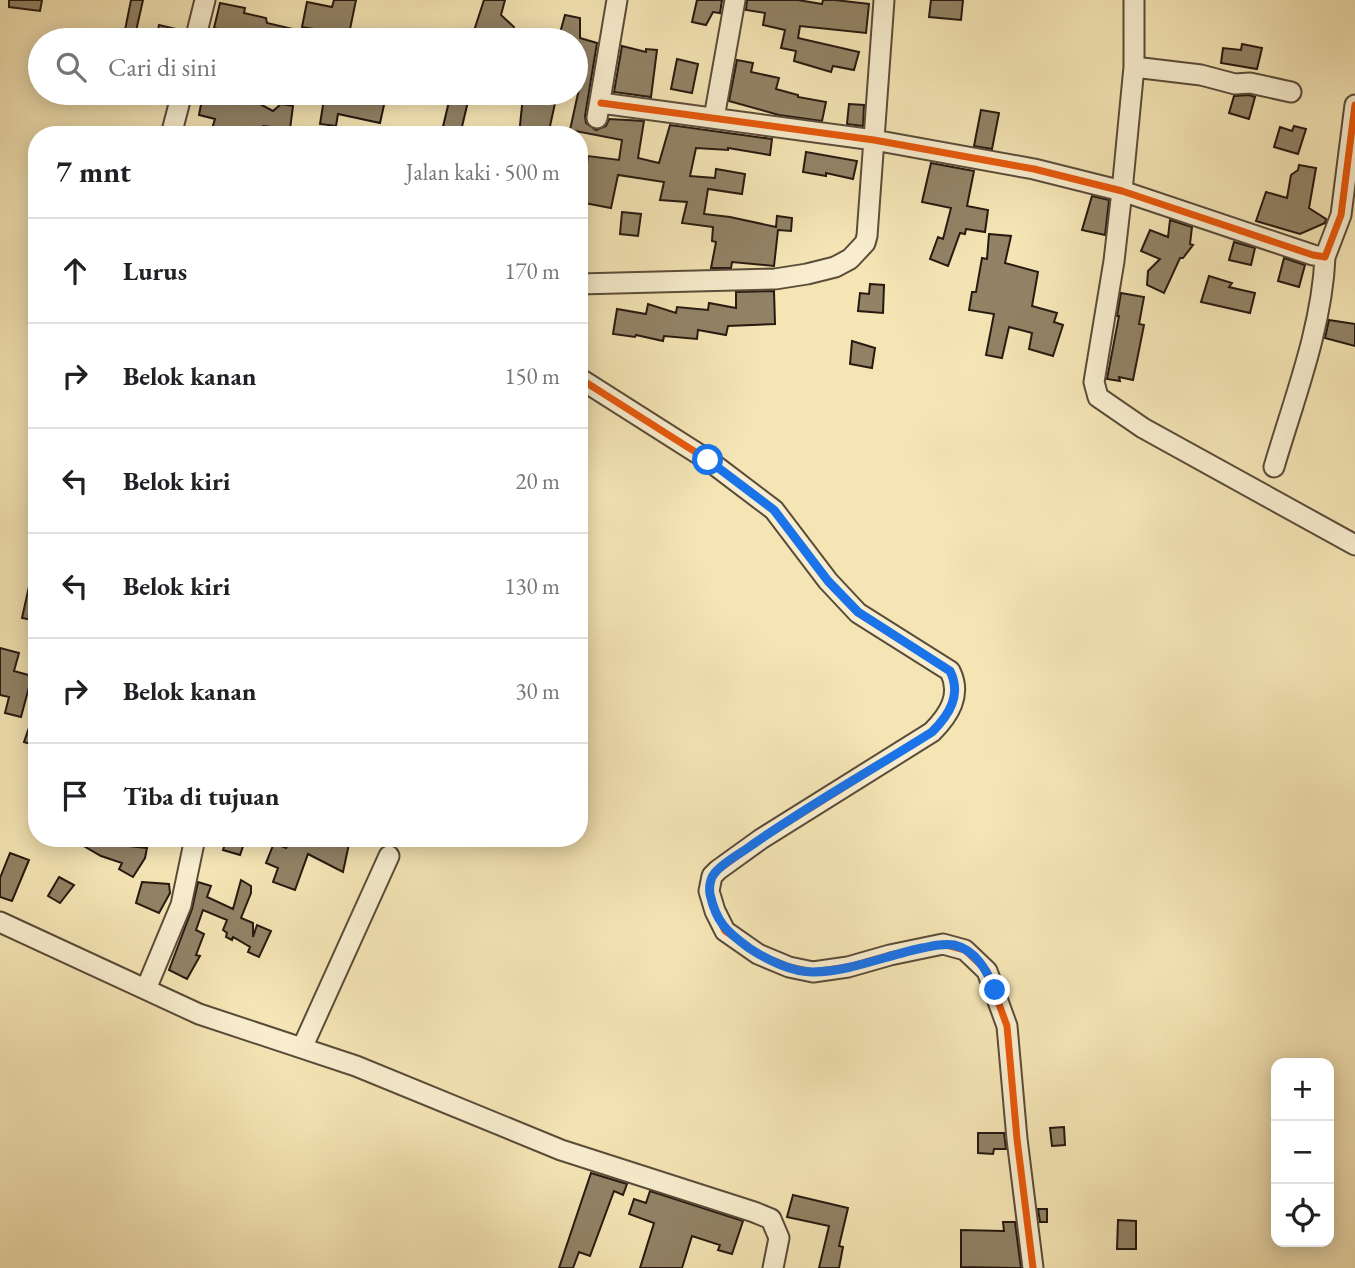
<!DOCTYPE html>
<html lang="id">
<head>
<meta charset="utf-8">
<style>
  :root { --surface:#fff; --page:#f2f2f2; --text:#202124; --muted:#757577; --line:#e0e0e0 }
  body { margin:0; font-family:"EB Garamond",serif; background:var(--page); color:var(--text) }
  .controls { position:absolute; right:21px; bottom:21px; display:grid; overflow:hidden; border-radius:14px; box-shadow:0 4px 18px #0003 }
  .controls button { width:63px; height:63px; display:grid; place-items:center; padding:0; border:0; border-bottom:2px solid var(--line); background:var(--surface); color:var(--text); font:35px sans-serif }
  .stop { position:absolute; width:21px; height:21px; margin:-16px; border:5px solid #1a73e8; border-radius:50%; background:#fff }
  .stop.end { background:#1a73e8; border-color:#fff; box-shadow:0 2px 7px #0008 }
  .list { margin:0; padding:0; list-style:none }
  h2 { display:flex; justify-content:space-between; align-items:center; height:91px; margin:0; padding:0 28px; font-size:30px }
  h2 small { font-size:23px; font-weight:400; color:var(--muted) }
  .list li { display:grid; grid-template-columns:46px 1fr auto; gap:21px; align-items:center; box-sizing:border-box; height:105px; padding:0 28px; border-top:2px solid var(--line) }
  .list b { display:block; font-size:26px; white-space:nowrap }
  .list em { font-size:23px; font-style:normal; color:var(--muted) }
  .icon { flex:none; width:38px; height:38px; fill:none; stroke:currentColor; stroke-width:2; stroke-linecap:round; stroke-linejoin:round }
  .map { position:relative; flex:none; width:1355px; height:1268px; overflow:hidden }
  .search { position:absolute; background:var(--surface); box-shadow:0 4px 18px #0003; left:28px; top:28px; width:560px; height:77px; display:flex; align-items:center; gap:18px; box-sizing:border-box; padding:0 24px; border-radius:38px; color:var(--muted); font-size:26px }
  .panel { position:absolute; background:var(--surface); box-shadow:0 4px 18px #0003; left:28px; top:126px; width:560px; height:721px; border-radius:28px }
  .map>svg:first-child { display:block }
  .building { fill:#928366; stroke:#261910; stroke-width:2 }
  .lines { fill:none; stroke-linecap:round; stroke-linejoin:round }
  .minor-casing { stroke:#5a4c39; stroke-width:23 }
  .minor { stroke:#f8eecf; stroke-width:19 }
  .cycleway-casing { stroke:#f8eecf; stroke-width:11 }
  .cycleway { stroke:#e8590c; stroke-width:7 }
  .route { stroke:#1a73e8; stroke-width:9 }
</style>
</head>
<body>
<div class="map">
<svg width="1355" height="1268" viewBox="0 0 1355 1268">
  <rect width="100%" height="100%" fill="#f5e5b5"/>
  <filter id="stains"><feTurbulence type="fractalNoise" baseFrequency=".00286" numOctaves="4"/><feColorMatrix values="0 0 0 0 .2 0 0 0 0 .09 0 0 0 0 .02 0 0 0 .5 -.17"/></filter>
  <radialGradient id="worn" r=".72"><stop offset=".6" stop-color="#630" stop-opacity="0"/><stop offset="1" stop-color="#630" stop-opacity=".3"/></radialGradient>
  <!-- building -->
  <path class="building" d="M 9,0 L 42,0 L 40,11 L 9,7 Z
    M 131,0 L 143,0 L 134,40 L 123,40 Z
    M 334,0 L 356,0 L 349,34 L 338,32 L 337,40 L 324,40 L 326,31 L 302,27 L 307,2 L 332,7 Z
    M 484,0 L 505,0 L 501,15 L 514,27 L 512,40 L 471,40 Z
    M 697,0 L 722,0 L 720,13 L 713,12 L 706,25 L 692,22 Z
    M 747,0 L 798,0 L 822,4 L 823,0 L 835,0 L 869,4 L 866,33 L 800,26 L 798,38 L 859,52 L 854,70 L 833,66 L 831,72 L 794,61 L 796,51 L 781,48 L 785,30 L 763,25 L 765,13 L 746,10 Z
    M 931,0 L 963,0 L 961,20 L 929,17 Z
    M 220,3 L 245,8 L 244,13 L 266,18 L 267,23 L 297,30 L 295,40 L 247,40 L 248,37 L 214,28 Z
    M 565,15 L 580,18 L 580,38 L 597,43 L 585,116 L 586,123 L 596,130 L 606,126 L 609,119 L 644,121 L 638,158 L 659,163 L 670,125 L 772,139 L 770,155 L 728,148 L 728,150 L 696,148 L 690,176 L 715,178 L 716,169 L 745,174 L 742,194 L 708,189 L 704,214 L 730,217 L 776,227 L 777,216 L 792,218 L 791,231 L 778,230 L 774,266 L 732,262 L 731,268 L 711,268 L 716,242 L 712,241 L 713,227 L 682,223 L 687,202 L 660,200 L 664,182 L 618,175 L 611,208 L 579,202 L 581,180 L 585,181 L 588,156 L 619,160 L 622,140 L 570,130 L 584,66 L 576,64 L 576,40 L 558,40 Z
    M 159,25 L 176,29 L 174,40 L 156,40 Z
    M 1242,44 L 1262,48 L 1257,69 L 1221,63 L 1223,48 L 1241,50 Z
    M 622,46 L 646,52 L 646,49 L 657,50 L 651,97 L 614,92 Z
    M 677,59 L 698,64 L 692,93 L 671,89 Z
    M 737,60 L 753,63 L 751,72 L 779,78 L 776,89 L 798,95 L 798,97 L 826,102 L 822,121 L 779,115 L 729,101 Z
    M 225,93 L 245,96 L 273,111 L 281,104 L 293,106 L 290,129 L 263,126 L 261,135 L 210,135 L 215,119 L 199,115 L 203,94 L 224,98 Z
    M 333,93 L 383,93 L 384,105 L 380,123 L 338,114 L 336,126 L 320,124 L 324,99 L 332,100 Z
    M 451,93 L 470,93 L 460,135 L 441,135 Z
    M 1249,95 L 1255,97 L 1249,119 L 1229,113 L 1234,96 Z
    M 523,96 L 556,99 L 548,135 L 519,135 Z
    M 849,104 L 864,105 L 863,126 L 847,124 Z
    M 981,110 L 999,113 L 992,149 L 974,146 Z
    M 1294,126 L 1306,129 L 1298,154 L 1274,147 L 1280,127 L 1292,131 Z
    M 806,152 L 857,161 L 853,179 L 826,173 L 826,176 L 803,172 Z
    M 931,163 L 974,171 L 967,206 L 988,210 L 985,232 L 966,229 L 965,234 L 960,233 L 948,266 L 930,259 L 938,237 L 943,239 L 951,208 L 922,202 Z
    M 1299,165 L 1316,168 L 1309,208 L 1326,219 L 1325,223 L 1300,234 L 1256,221 L 1266,192 L 1287,198 L 1291,175 L 1298,170 Z
    M 1092,196 L 1109,200 L 1105,235 L 1082,230 Z
    M 622,212 L 641,214 L 638,236 L 620,234 Z
    M 1170,220 L 1192,227 L 1190,244 L 1193,245 L 1183,258 L 1180,258 L 1164,293 L 1147,285 L 1148,271 L 1160,259 L 1141,251 L 1150,230 L 1168,237 Z
    M 989,234 L 1011,236 L 1005,263 L 1038,272 L 1032,306 L 1057,313 L 1054,322 L 1063,325 L 1053,356 L 1029,349 L 1032,333 L 1009,327 L 1002,358 L 986,355 L 994,314 L 969,310 L 972,292 L 976,292 L 982,258 L 987,259 Z
    M 1234,242 L 1255,248 L 1251,265 L 1229,260 Z
    M 1284,258 L 1305,265 L 1299,287 L 1278,281 Z
    M 1209,276 L 1232,283 L 1229,287 L 1255,293 L 1250,313 L 1201,302 Z
    M 870,284 L 884,285 L 883,313 L 858,311 L 860,293 L 869,294 Z
    M 774,291 L 775,324 L 728,326 L 726,335 L 698,330 L 697,339 L 664,336 L 663,341 L 636,335 L 635,337 L 613,334 L 617,309 L 646,314 L 648,304 L 676,313 L 677,307 L 708,310 L 709,303 L 736,308 L 736,292 Z
    M 1121,293 L 1144,297 L 1139,324 L 1144,325 L 1133,380 L 1119,377 L 1120,381 L 1107,379 L 1119,316 L 1117,316 Z
    M 1329,320 L 1355,324 L 1355,346 L 1325,338 Z
    M 852,341 L 875,348 L 872,368 L 850,364 Z
    M 32,573 L 37,573 L 37,621 L 22,618 Z
    M 0,648 L 19,653 L 14,671 L 32,676 L 21,717 L 5,713 L 9,697 L 0,695 Z
    M 35,710 L 37,710 L 37,746 L 24,742 Z
    M 70,838 L 112,838 L 128,846 L 147,848 L 145,858 L 133,877 L 119,869 L 122,863 L 101,856 Z
    M 227,838 L 246,838 L 240,855 L 223,850 Z
    M 291,838 L 327,838 L 349,844 L 343,872 L 308,854 L 295,890 L 273,882 L 278,868 L 266,863 L 274,843 L 286,848 Z
    M 10,853 L 29,860 L 12,901 L 0,897 L 0,878 Z
    M 59,877 L 74,885 L 60,903 L 48,896 Z
    M 241,880 L 251,886 L 251,893 L 241,918 L 253,923 L 253,937 L 257,925 L 271,931 L 259,957 L 248,952 L 250,947 L 233,937 L 232,940 L 226,937 L 227,933 L 223,930 L 227,920 L 203,910 L 196,930 L 204,934 L 196,955 L 200,956 L 187,979 L 169,970 L 192,909 L 198,882 L 211,886 L 207,897 L 233,909 Z
    M 142,882 L 169,884 L 170,893 L 159,913 L 136,903 Z
    M 1064,1127 L 1065,1145 L 1052,1146 L 1050,1128 Z
    M 978,1133 L 1004,1133 L 1006,1149 L 994,1149 L 993,1154 L 978,1153 Z
    M 591,1173 L 627,1184 L 623,1195 L 614,1191 L 590,1256 L 579,1252 L 573,1268 L 559,1268 Z
    M 650,1191 L 743,1221 L 732,1254 L 718,1250 L 720,1245 L 692,1236 L 682,1268 L 640,1268 L 654,1223 L 629,1214 L 634,1199 L 646,1203 Z
    M 793,1195 L 848,1208 L 839,1246 L 843,1247 L 839,1268 L 819,1268 L 829,1226 L 787,1217 Z
    M 1038,1209 L 1047,1209 L 1047,1222 L 1040,1222 Z
    M 1118,1220 L 1136,1221 L 1136,1249 L 1117,1249 Z
    M 1003,1222 L 1015,1222 L 1021,1268 L 961,1267 L 961,1230 L 1004,1231 Z"/>
  <g class="lines">
    <!-- minor casing -->
    <g class="minor-casing">
      <path id="minor" d="M 1134,0 L 1134,67 L 1122,191 L 1114,261 L 1094,382 L 1098,397 L 1143,428 L 1355,545
        M 195,40 L 205,0
        M 1134,67 L 1201,75 L 1235,84 L 1250,83 L 1291,92
        M 601,103 L 874,140 L 1034,169 L 1122,191 L 1313,255 L 1325,257 L 1341,215 L 1355,105
        M 597,118 L 617,0
        M 714,118 L 735,0
        M 171,135 L 182,93
        M 579,284 L 775,279 L 807,274 L 835,267 L 850,259 L 865,243 L 867,236 L 884,0
        M 579,378 L 708,460 L 774,510 L 828,581 L 858,613 L 950,671 C 962,695 949,715 932,732 L 761,839 L 718,870 L 712,876 L 709,891 L 715,911 L 725,931 L 758,954 L 789,967 L 813,972 L 848,967 L 890,955 L 943,944 L 965,950 L 987,971 L 1007,1026 L 1017,1139 L 1033,1268
        M 1274,467 C 1294,399 1322,328 1325,257
        M 0,922 L 199,1014 L 356,1066 L 561,1150 L 754,1212 L 771,1219 L 779,1238 L 773,1268
        M 146,989 L 181,905 L 195,838
        M 302,1048 L 389,856"/>
    </g>
    <!-- minor -->
    <use href="#minor" class="minor"/>
    <!-- cycleway casing -->
    <g class="cycleway-casing">
      <path id="cycleway" d="M 601,103 L 874,140 L 1034,169 L 1122,191 L 1313,255 L 1325,257 L 1341,215 L 1355,105
        M 579,378 L 708,460 L 774,510 L 828,581 L 858,613 L 950,671 C 962,695 949,715 932,732 L 761,839 L 718,870 L 712,876 L 709,891 L 715,911 L 725,931 L 758,954 L 789,967 L 813,972 L 848,967 L 890,955 L 943,944 L 965,950 L 987,971 L 1007,1026 L 1017,1139 L 1033,1268"/>
    </g>
    <!-- cycleway -->
    <use href="#cycleway" class="cycleway"/>
  </g>
  <g class="lines">
    <!-- route -->
    <path class="route" d="M 708,460 L 774,510 L 828,581 L 858,612 L 950,671 C 962,695 949,715 932,732 C 872,770 810,804 752,845 C 740,854 722,863 714,874 C 710,879 709,888 710,894 C 716,922 727,932 749,948 C 767,960 792,972 813,972 C 848,972 888,955 922,948 C 933,946 943,943 954,945 C 976,950 987,971 995,990"/>
  </g>
  <rect width="100%" height="100%" filter="url(#stains)"/>
  <rect width="100%" height="100%" fill="url(#worn)"/>
</svg>
<div class="controls">
<button>+</button>
<button>−</button>
<button><svg class="icon" aria-label="locate" viewBox="0 0 24 24"><circle cx="12" cy="12" r="6"/><path d="M12 2v4M12 18v4M2 12h4M18 12h4"/></svg></button>
</div>
<div class="stop" style="left:708px;top:460px"></div>
<div class="stop end" style="left:995px;top:990px"></div>
<div class="search"><svg class="icon" aria-label="search" viewBox="0 0 24 24"><circle cx="10" cy="10" r="6"/><path d="M15 15l6 6"/></svg>Cari di sini</div>
<section class="panel">
<h2>7 mnt<small>Jalan kaki · 500 m</small></h2>
<ul class="list">
<li><svg class="icon" aria-label="ahead" viewBox="0 0 24 24"><path d="M12 20V5M6 11l6-6 6 6"/></svg><div><b>Lurus</b></div><em>170 m</em></li>
<li><svg class="icon" aria-label="right" viewBox="0 0 24 24"><path d="M7 20v-9h11M14 6l5 5-5 5"/></svg><div><b>Belok kanan</b></div><em>150 m</em></li>
<li><svg class="icon" aria-label="left" viewBox="0 0 24 24"><path d="M17 20v-9H6M10 6l-5 5 5 5"/></svg><div><b>Belok kiri</b></div><em>20 m</em></li>
<li><svg class="icon" aria-label="left" viewBox="0 0 24 24"><path d="M17 20v-9H6M10 6l-5 5 5 5"/></svg><div><b>Belok kiri</b></div><em>130 m</em></li>
<li><svg class="icon" aria-label="right" viewBox="0 0 24 24"><path d="M7 20v-9h11M14 6l5 5-5 5"/></svg><div><b>Belok kanan</b></div><em>30 m</em></li>
<li><svg class="icon" aria-label="arrive" viewBox="0 0 24 24"><path d="M6 21V4h12l-3 4 3 4H6"/></svg><div><b>Tiba di tujuan</b></div></li>
</ul>
</section>
</div>
</body>
</html>
